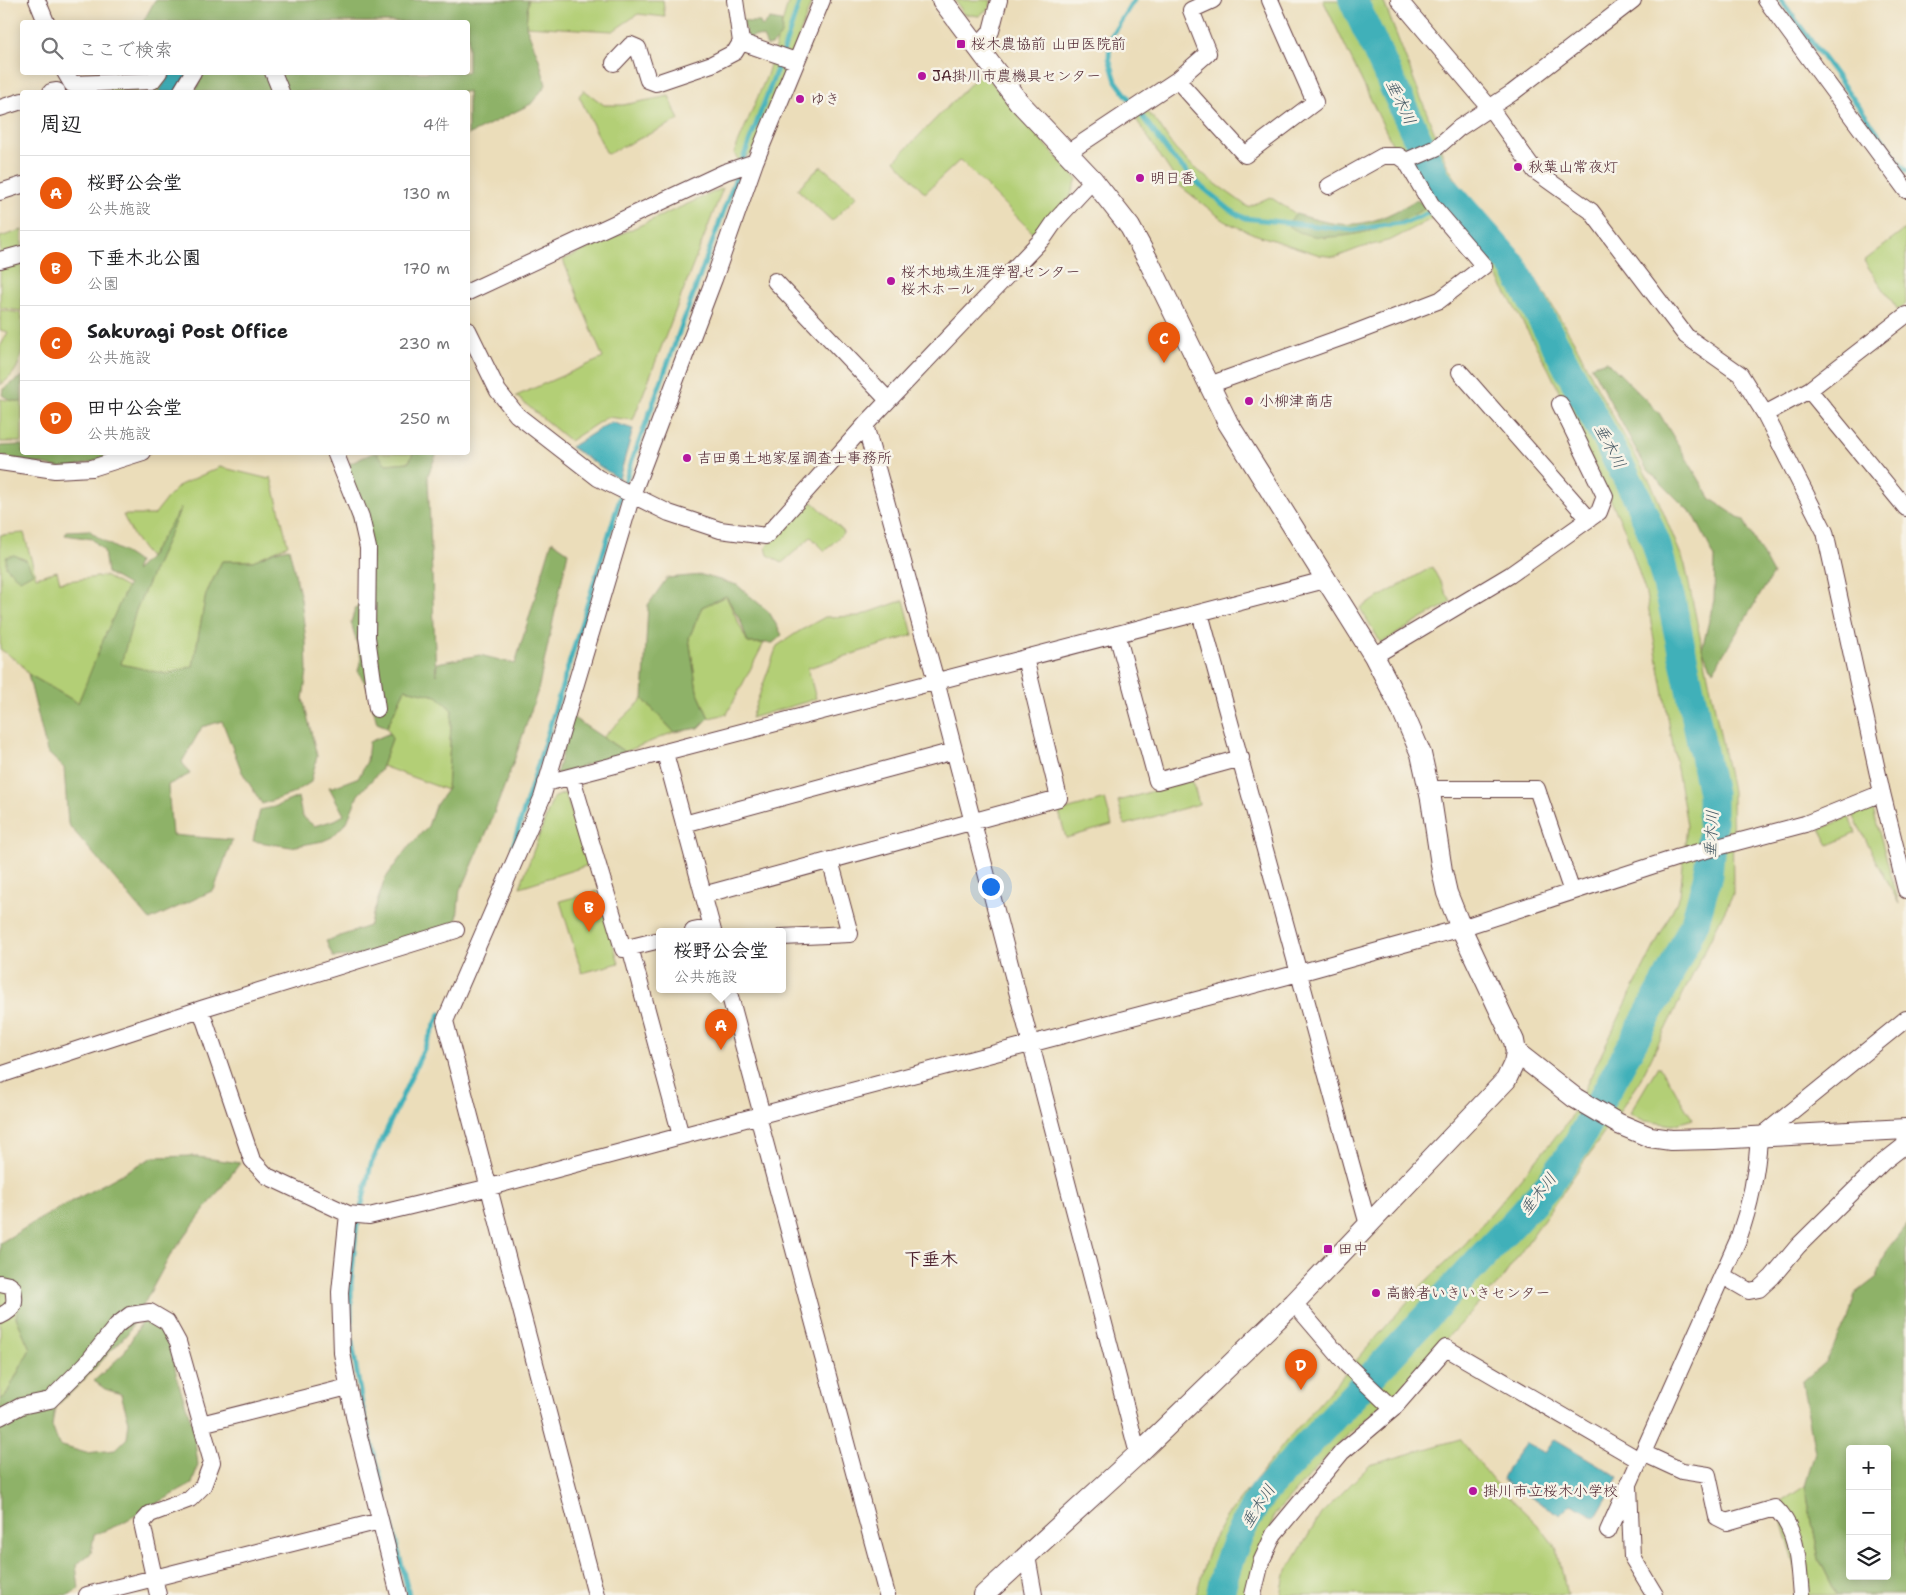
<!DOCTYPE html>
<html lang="ja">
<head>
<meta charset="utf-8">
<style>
  :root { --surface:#fff; --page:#f2f2f2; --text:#202124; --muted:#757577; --line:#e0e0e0; --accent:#ea580c }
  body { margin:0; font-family:"Shantell Sans","Klee One",sans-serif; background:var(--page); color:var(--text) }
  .controls { position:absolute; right:15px; bottom:15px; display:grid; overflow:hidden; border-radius:5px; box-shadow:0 2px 12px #0003 }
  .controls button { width:45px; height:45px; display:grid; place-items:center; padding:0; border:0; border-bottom:1px solid var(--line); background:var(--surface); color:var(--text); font:25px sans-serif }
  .you { position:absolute; left:990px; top:886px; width:18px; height:18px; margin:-12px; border:4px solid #fff; border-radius:50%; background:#1a73e8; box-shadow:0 0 0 8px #1a73e833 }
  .badge { display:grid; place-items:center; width:32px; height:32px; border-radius:50%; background:var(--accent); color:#fff; font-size:16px; font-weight:700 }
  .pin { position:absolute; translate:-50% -41px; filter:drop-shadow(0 1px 2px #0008) }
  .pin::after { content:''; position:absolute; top:26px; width:18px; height:15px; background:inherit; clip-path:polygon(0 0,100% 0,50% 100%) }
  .popup { position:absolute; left:656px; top:928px; width:130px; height:65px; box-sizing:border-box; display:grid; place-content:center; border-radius:5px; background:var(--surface); filter:drop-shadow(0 1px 4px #0005); font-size:16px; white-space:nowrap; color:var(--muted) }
  .popup b { font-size:19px; color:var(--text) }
  .popup::after { content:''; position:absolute; left:50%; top:100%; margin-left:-10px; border:10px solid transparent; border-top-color:var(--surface) }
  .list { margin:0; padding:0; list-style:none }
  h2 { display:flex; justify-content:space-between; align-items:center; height:65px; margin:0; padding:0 20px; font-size:21px }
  h2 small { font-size:16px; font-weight:400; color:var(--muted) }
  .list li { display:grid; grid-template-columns:32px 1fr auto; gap:15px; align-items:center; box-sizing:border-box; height:75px; padding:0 20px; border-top:1px solid var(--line) }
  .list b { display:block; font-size:19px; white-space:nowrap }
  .list p { margin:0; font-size:16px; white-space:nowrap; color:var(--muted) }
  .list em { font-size:16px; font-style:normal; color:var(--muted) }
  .icon { flex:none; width:28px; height:28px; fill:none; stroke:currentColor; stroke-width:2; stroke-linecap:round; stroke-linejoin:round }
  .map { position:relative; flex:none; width:1906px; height:1595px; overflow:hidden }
  .search { position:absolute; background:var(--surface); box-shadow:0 2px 12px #0003; left:20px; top:20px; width:450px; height:55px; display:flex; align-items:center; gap:12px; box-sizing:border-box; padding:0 18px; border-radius:5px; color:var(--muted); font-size:19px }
  .panel { position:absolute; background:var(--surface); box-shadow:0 2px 12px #0003; left:20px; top:90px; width:450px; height:365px; border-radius:5px }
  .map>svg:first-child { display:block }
  .green { fill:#b3cf76; stroke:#7e7750 }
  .forest { fill:#8eb267; stroke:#6c6849; fill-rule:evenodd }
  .water { fill:#40b0b9; stroke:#456872 }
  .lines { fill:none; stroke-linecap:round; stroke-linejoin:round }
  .stream { stroke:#40b0b9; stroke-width:5 }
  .river { stroke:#40b0b9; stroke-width:29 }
  .minor-casing { stroke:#623c40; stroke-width:18 }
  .tertiary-casing { stroke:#623c40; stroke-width:22 }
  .minor { stroke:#fff; stroke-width:16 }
  .tertiary { stroke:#fff; stroke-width:20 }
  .poi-dot { fill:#b5179e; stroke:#f7f3e8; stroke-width:2 }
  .labels { text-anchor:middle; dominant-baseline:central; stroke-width:5; stroke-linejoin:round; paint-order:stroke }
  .poi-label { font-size:15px; fill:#4a1f2b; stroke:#f7f3e8; text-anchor:start }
  .water-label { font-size:16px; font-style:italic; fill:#465964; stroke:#f7f3e8 }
  .quarter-label { font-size:18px; font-weight:bold; fill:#4a1f2b; stroke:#f7f3e8 }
</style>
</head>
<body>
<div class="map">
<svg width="1906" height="1595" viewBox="0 0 1906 1595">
  <rect width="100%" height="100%" fill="#f7f3e8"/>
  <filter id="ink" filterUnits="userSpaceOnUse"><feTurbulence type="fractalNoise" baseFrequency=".02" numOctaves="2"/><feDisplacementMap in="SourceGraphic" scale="10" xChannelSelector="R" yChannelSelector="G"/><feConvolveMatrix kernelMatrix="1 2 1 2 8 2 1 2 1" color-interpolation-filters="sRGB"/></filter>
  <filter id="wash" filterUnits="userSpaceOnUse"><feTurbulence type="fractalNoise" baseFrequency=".0096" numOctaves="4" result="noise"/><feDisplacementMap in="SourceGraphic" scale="20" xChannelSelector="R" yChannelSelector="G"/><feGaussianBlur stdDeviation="1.12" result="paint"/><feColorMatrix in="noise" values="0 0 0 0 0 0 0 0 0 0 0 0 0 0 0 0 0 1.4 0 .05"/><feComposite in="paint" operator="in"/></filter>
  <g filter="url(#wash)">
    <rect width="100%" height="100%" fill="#ebddba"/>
    <!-- green -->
    <path class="green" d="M 528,0 L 663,0 L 665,17 L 638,14 L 613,31 L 526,26 Z
      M 789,0 L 812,0 L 765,131 L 752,153 L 739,161 L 734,153 L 767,75 Z
      M 955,0 L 991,0 L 990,7 L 979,16 L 964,14 Z
      M 1323,0 L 1383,0 L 1447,165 L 1467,197 L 1524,260 L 1574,341 L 1599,391 L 1652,485 L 1685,565 L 1732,791 L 1733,894 L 1637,1086 L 1502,1279 L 1400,1388 L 1339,1443 L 1274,1515 L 1255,1595 L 1196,1595 L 1209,1548 L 1227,1516 L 1287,1440 L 1423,1284 L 1466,1243 L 1569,1121 L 1632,991 L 1680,895 L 1687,825 L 1646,594 L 1625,530 L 1548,368 L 1493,269 L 1466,245 L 1439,215 L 1391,240 L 1360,248 L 1336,257 L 1320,255 L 1254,234 L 1226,222 L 1180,186 L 1136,119 L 1147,112 C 1160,122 1165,137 1175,149 C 1196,172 1224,189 1248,207 L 1270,197 L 1296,214 L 1288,224 L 1326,238 L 1430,202 L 1394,148 Z
      M 983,71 L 1010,106 L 1077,179 L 1070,197 L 1035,235 L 960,160 L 925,193 L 895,160 Z
      M 160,73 L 198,73 L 182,92 L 68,92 L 67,89 Z
      M 584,90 L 604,105 L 623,105 L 669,96 L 679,120 L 607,154 L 579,96 Z
      M 821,166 L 857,196 L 832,221 L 797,189 Z
      M 723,188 L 633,420 L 607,417 L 570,441 L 516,396 L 603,358 L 563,260 Z
      M 1906,229 L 1906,304 L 1898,310 L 1864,261 Z
      M 22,230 L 22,251 L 0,258 L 0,237 Z
      M 22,262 L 22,309 L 21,311 L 0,308 L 0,269 Z
      M 0,310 L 21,313 L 22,316 C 22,344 27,368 0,385 L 0,347 L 8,332 L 0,330 Z
      M 0,399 L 22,402 L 22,442 L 0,442 Z
      M 377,453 L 413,453 L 409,462 L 385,464 Z
      M 220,467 L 269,479 L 271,477 L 288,545 L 253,561 L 222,561 L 206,594 L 193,666 L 167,674 L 120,664 L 136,610 L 179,512 L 149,558 L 134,537 L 123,515 L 154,515 L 167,498 L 180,485 Z
      M 813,502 L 844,532 L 825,551 L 811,537 L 782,563 L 768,555 L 766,547 Z
      M 24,533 L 36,577 L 57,571 L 60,582 L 105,576 L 127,588 L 78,703 L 28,674 L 21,664 L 0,649 L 0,535 Z
      M 1432,567 L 1451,602 L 1381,643 L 1360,608 Z
      M 726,596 L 748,643 L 764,643 L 727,714 L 709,718 L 697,691 L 689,638 L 702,607 Z
      M 904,600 L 913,635 L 808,668 L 816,699 L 751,718 L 777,646 L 798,632 L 825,617 L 859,616 Z
      M 405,689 L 437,696 L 452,710 L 447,790 L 382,766 L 392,739 L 387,727 Z
      M 643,699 L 674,732 L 625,752 L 603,737 Z
      M 1192,780 L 1199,804 L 1125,825 L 1118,801 Z
      M 565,793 L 589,865 L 520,887 L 553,798 Z
      M 1105,799 L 1112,825 L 1066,838 L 1059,812 Z
      M 1872,806 L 1899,904 L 1852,813 Z
      M 1849,817 L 1856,833 L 1829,845 L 1820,829 Z
      M 597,891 L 619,963 L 582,973 L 560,901 Z
      M 1658,1066 C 1673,1081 1680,1103 1693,1119 L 1673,1125 L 1645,1121 L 1630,1113 Z
      M 0,1278 L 20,1293 L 16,1317 L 30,1349 L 5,1397 L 0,1399 Z
      M 1460,1439 L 1493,1481 L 1541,1528 L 1557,1549 L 1567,1595 L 1281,1595 L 1285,1575 L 1321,1514 L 1370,1465 Z
      M 1805,1486 L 1819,1559 L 1837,1595 L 1803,1595 L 1778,1504 Z"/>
    <!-- forest -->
    <path class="forest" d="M 155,0 L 528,0 L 526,26 L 539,59 L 546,85 L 531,104 L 468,135 L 468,92 L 286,92 L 278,73 L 468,72 L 468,22 L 143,22 Z
      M 770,19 L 781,21 C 784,32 780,38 772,45 L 767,46 L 763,37 L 754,36 L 748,39 L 742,20 L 749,22 L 760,22 L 762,27 Z
      M 204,72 L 267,73 L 274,92 L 195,92 Z
      M 88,73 L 160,73 L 70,81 Z
      M 1416,200 L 1428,206 C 1398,227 1317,253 1287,224 L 1296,214 C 1314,219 1335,226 1354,224 C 1376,223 1397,211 1416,200 Z
      M 1607,361 L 1659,413 L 1711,499 L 1744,521 L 1773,574 L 1713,671 L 1702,649 L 1714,600 L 1715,558 L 1695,517 L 1646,468 L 1591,366 Z
      M 22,376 L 22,402 L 10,400 L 2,395 L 3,389 Z
      M 22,445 L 22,452 L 109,453 L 103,459 L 66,469 L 0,456 L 0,446 Z
      M 373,453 L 377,453 L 386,464 L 409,462 L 413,453 L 437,453 L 428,475 L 436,675 L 437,663 L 480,655 L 515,664 L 552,541 L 568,552 L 538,690 L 514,761 L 488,829 L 465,882 L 460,889 L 456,930 L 376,955 L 333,957 L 326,941 L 369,926 L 385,879 L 405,851 L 428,826 L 435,806 L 447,790 L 452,710 L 437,696 L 405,689 L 387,727 L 377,723 L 368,688 L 358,671 L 361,658 L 351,622 L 355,609 L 369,591 L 342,467 Z
      M 181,508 L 136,610 L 121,664 L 167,674 L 193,666 L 206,594 L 222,561 L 253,561 L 276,551 L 289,548 L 301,599 L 306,641 L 307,671 L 303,699 L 317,756 L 311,782 L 292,794 L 262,804 L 242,772 L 222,721 L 202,727 L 182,762 L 190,774 L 168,785 L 172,835 L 232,840 L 214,890 L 150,920 L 68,824 L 64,768 L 47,752 L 28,674 L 78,703 L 106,633 L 128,585 L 107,573 L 104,551 L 92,539 L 65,535 L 67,531 L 89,530 C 104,544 122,549 138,562 L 135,571 L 149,558 Z
      M 14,555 L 26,560 L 33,573 L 20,580 L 6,567 L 6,557 Z
      M 702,575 L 737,585 L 769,612 L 782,635 L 773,643 L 748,643 L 741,622 L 726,596 L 702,607 L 689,638 L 697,691 L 709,718 L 699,728 L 674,732 L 643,699 L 648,605 L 667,578 Z
      M 572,717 L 625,752 L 556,775 Z
      M 390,733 L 392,739 L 380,771 L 358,795 L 347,822 L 332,837 L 323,841 L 291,847 L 253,841 L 260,810 L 274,807 L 298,797 L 302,816 L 314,826 L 335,820 L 344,815 L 329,787 L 333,787 L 359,777 L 367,761 L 369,742 Z
      M 191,1156 L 240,1163 L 171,1254 L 128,1333 L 77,1387 L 55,1407 L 52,1426 L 59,1445 L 86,1453 L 115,1450 L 127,1438 L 129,1422 L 121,1394 L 105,1389 L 94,1381 L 123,1354 L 143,1320 L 161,1326 L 171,1349 L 178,1382 L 193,1426 L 198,1465 L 192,1484 L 118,1525 L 94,1535 L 91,1553 L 76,1565 L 79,1589 L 68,1595 L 0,1595 L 0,1399 L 5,1397 L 30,1349 L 16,1317 L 20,1293 L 0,1278 L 0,1243 L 40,1219 L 153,1157 Z
      M 1906,1225 L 1906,1595 L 1837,1595 L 1819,1559 L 1805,1486 L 1815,1452 L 1802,1382 L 1825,1362 L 1848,1319 L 1855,1294 L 1877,1277 L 1887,1250 ZM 1850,1449 L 1887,1449 L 1887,1576 L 1850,1576 Z"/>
    <!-- water -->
    <path class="water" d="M 171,73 L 188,73 L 176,92 L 159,92 Z
      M 611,422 L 633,429 L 619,479 L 571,447 Z
      M 1555,1439 L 1619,1477 L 1596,1517 L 1571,1504 L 1560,1515 L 1502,1480 L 1507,1468 L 1526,1443 L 1545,1453 Z"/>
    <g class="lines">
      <!-- stream -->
      <path class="stream" d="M 1134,0 L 1110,38 L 1109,58 L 1116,81 L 1173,158 L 1200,185 L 1230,210 L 1244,218 L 1353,230 L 1408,222 L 1455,201
        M 1781,0 L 1906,171
        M 741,164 L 780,61 L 800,0
        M 513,846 L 629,469 L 738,172
        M 409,1595 L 362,1404 L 351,1336 L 351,1284 L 356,1230 L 371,1164 L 440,1014"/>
      <!-- river -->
      <path class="river" d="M 1220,1595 C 1228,1555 1241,1528 1262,1494 L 1522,1214 L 1549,1184 L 1577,1144 L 1667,980 L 1695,922 L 1708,875 L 1712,831 L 1712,794 L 1672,604 L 1656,543 L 1637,497 L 1513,266 L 1437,180 L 1353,0"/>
    </g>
  </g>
  <g filter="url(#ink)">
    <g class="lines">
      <!-- minor casing -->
      <g class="minor-casing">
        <path id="minor" d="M 37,0 L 46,22
          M 735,0 L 741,42 L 796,61
          M 1399,0 L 1490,108 L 1535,171 L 1591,211 L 1686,336 L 1740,374 L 1765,414 L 1825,532 L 1882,793 L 1906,890
          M 1766,0 L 1906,190
          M 976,48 L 991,31 L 999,0
          M 614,63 L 631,45 L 638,48 L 648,80 L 656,83 L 712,64 L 735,52 L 741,42
          M 65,72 L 72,84 L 152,81 L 159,72
          M 273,72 L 281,92
          M 1177,80 L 1245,155 L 1315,102 L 1270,0
          M 51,92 L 57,91 L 57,92
          M 181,92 L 193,72
          M 0,108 L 22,101
          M 1067,153 L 1177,80 L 1208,53 L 1191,10 L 1213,0
          M 1406,161 L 1436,148 L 1459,128 L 1512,93 L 1633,0
          M 0,192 L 22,185
          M 0,260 L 22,254
          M 775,281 L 888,400
          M 468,292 L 725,172 L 755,162
          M 468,330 L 498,391 L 517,415 L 598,478 L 669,513 L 720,530 L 766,536 L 865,425 L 1045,236 L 1056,220 L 1093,180
          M 1460,372 L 1589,519
          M 1209,385 L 1354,333 L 1440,300 L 1484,266 L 1431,204 L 1406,161 L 1399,156 L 1383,156 L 1329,186
          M 1809,390 L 1906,508
          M 1765,414 L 1809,390 L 1906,315
          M 865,425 L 936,681 L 1138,1454
          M 335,452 L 361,517 L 368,548 L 367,637 L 377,709
          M 0,462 L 55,470 L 92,468 L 143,452
          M 1200,613 L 1368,1225
          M 1117,634 L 1157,781 L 1241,758
          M 1374,656 L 1510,575 L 1599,512 L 1605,496 L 1560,404
          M 665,753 L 713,931
          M 572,778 L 623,949 L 660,940
          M 546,783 L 1325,580
          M 1429,789 L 1537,789 L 1572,892
          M 684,824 L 954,751
          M 703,895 L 1059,798 L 1025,658
          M 693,931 L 712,927
          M 782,937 L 850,934 L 830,860
          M 630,947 L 681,1136
          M 728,989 L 762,1115
          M 201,1010 L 252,1160 L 267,1176 L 348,1214 L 369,1216 L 490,1187 L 681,1136 L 1299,973 L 1461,928 L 1676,858 L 1805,824 L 1882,793
          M 0,1075 L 204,1008 L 456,930
          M 758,1116 L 887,1595
          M 348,1214 L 340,1292 L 342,1353 L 354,1416 L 399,1595
          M 1723,1276 L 1749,1291 L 1759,1289 L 1772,1277 L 1798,1246 L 1882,1163 L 1905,1145 L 1906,1129
          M 0,1283 L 9,1285 L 13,1288 C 16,1304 15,1309 0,1316
          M 1294,1303 L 1347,1365 L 1393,1409
          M 0,1417 L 21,1406 L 50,1400 L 86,1364 L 117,1325 L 130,1315 L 150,1312 L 167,1322 L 178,1342 L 212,1462 L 203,1486 L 190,1499 L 150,1514 L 142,1523 L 158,1595
          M 201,1424 L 348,1387
          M 1643,1453 L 1682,1471 L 1708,1475 L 1717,1517 L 1727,1522 L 1775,1508 C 1799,1531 1798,1564 1801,1595
          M 1629,1486 L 1632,1557 L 1655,1595
          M 1608,1531 L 1738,1240 C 1750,1206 1757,1174 1759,1138 L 1906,1019
          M 1027,1556 L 1034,1595
          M 87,1595 L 380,1521
          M 596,1595 L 445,1021 L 542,798 L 632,495 L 714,279 L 755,162 L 822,0
          M 1253,1595 L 1261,1562 L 1274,1534 L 1342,1452 L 1393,1409 L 1446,1348 L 1639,1460"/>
      </g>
      <!-- tertiary casing -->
      <g class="tertiary-casing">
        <path id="tertiary" d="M 942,0 L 1018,101 L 1093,180 L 1130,227 L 1148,260 L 1228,423 L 1374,656 L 1402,710 L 1421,754 L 1431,799 L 1442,871 L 1447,893 L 1461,928 L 1514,1041 L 1516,1052 L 1514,1063 L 1506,1080 L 1294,1303 L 1138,1454 L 984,1595
          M 1516,1052 L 1575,1098 L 1619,1124 L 1650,1137 L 1671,1140 L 1714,1139 L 1906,1129"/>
      </g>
      <!-- minor -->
      <use href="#minor" class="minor"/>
      <!-- tertiary -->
      <use href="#tertiary" class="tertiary"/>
    </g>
  </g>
  <!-- markers -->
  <g class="poi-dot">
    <rect x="956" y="39" width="10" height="10" rx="2.5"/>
    <circle cx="922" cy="76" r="5"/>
    <circle cx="800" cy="99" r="5"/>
    <circle cx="1518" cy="167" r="5"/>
    <circle cx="1140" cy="178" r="5"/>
    <circle cx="891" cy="281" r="5"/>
    <circle cx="1249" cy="401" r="5"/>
    <circle cx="687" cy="458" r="5"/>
    <rect x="1323" y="1244" width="10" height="10" rx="2.5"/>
    <circle cx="1376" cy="1293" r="5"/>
    <circle cx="1473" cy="1491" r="5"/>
  </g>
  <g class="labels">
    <!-- poi labels -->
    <g class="poi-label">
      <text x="971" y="44">桜木農協前 山田医院前</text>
      <text x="932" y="76">JA掛川市農機具センター</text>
      <text x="810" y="99">ゆき</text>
      <text x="1528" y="167">秋葉山常夜灯</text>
      <text x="1150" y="178">明日香</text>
      <text x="901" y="272">桜木地域生涯学習センター<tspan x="901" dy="17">桜木ホール</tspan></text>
      <text x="1259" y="401">小柳津商店</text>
      <text x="697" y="458">吉田勇土地家屋調査士事務所</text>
      <text x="1338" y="1249">田中</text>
      <text x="1386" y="1293">高齢者いきいきセンター</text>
      <text x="1483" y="1491">掛川市立桜木小学校</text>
    </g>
    <!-- water labels -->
    <g class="water-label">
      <text transform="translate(1401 102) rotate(65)">垂木川</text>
      <text transform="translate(1610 446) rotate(62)">垂木川</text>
      <text transform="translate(1711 834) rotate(-87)">垂木川</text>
      <text transform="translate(1538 1194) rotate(-52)">垂木川</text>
      <text transform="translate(1258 1506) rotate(-57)">垂木川</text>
    </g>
    <!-- quarter labels -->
    <g class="quarter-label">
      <text x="931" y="1259">下垂木</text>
    </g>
  </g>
</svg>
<div class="controls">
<button>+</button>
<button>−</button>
<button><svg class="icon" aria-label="layers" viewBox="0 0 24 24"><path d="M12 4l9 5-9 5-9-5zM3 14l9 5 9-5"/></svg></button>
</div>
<div class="you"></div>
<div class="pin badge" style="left:721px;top:1050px">A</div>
<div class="popup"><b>桜野公会堂</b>公共施設</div>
<div class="pin badge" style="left:589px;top:932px">B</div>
<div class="pin badge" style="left:1164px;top:363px">C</div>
<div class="pin badge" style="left:1301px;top:1390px">D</div>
<div class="search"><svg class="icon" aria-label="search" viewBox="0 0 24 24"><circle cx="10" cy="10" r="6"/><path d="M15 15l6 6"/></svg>ここで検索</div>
<section class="panel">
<h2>周辺<small>4件</small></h2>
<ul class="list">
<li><span class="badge">A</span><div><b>桜野公会堂</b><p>公共施設</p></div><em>130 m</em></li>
<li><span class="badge">B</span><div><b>下垂木北公園</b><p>公園</p></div><em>170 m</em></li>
<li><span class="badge">C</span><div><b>Sakuragi Post Office</b><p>公共施設</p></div><em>230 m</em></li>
<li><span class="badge">D</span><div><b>田中公会堂</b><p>公共施設</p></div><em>250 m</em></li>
</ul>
</section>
</div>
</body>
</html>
